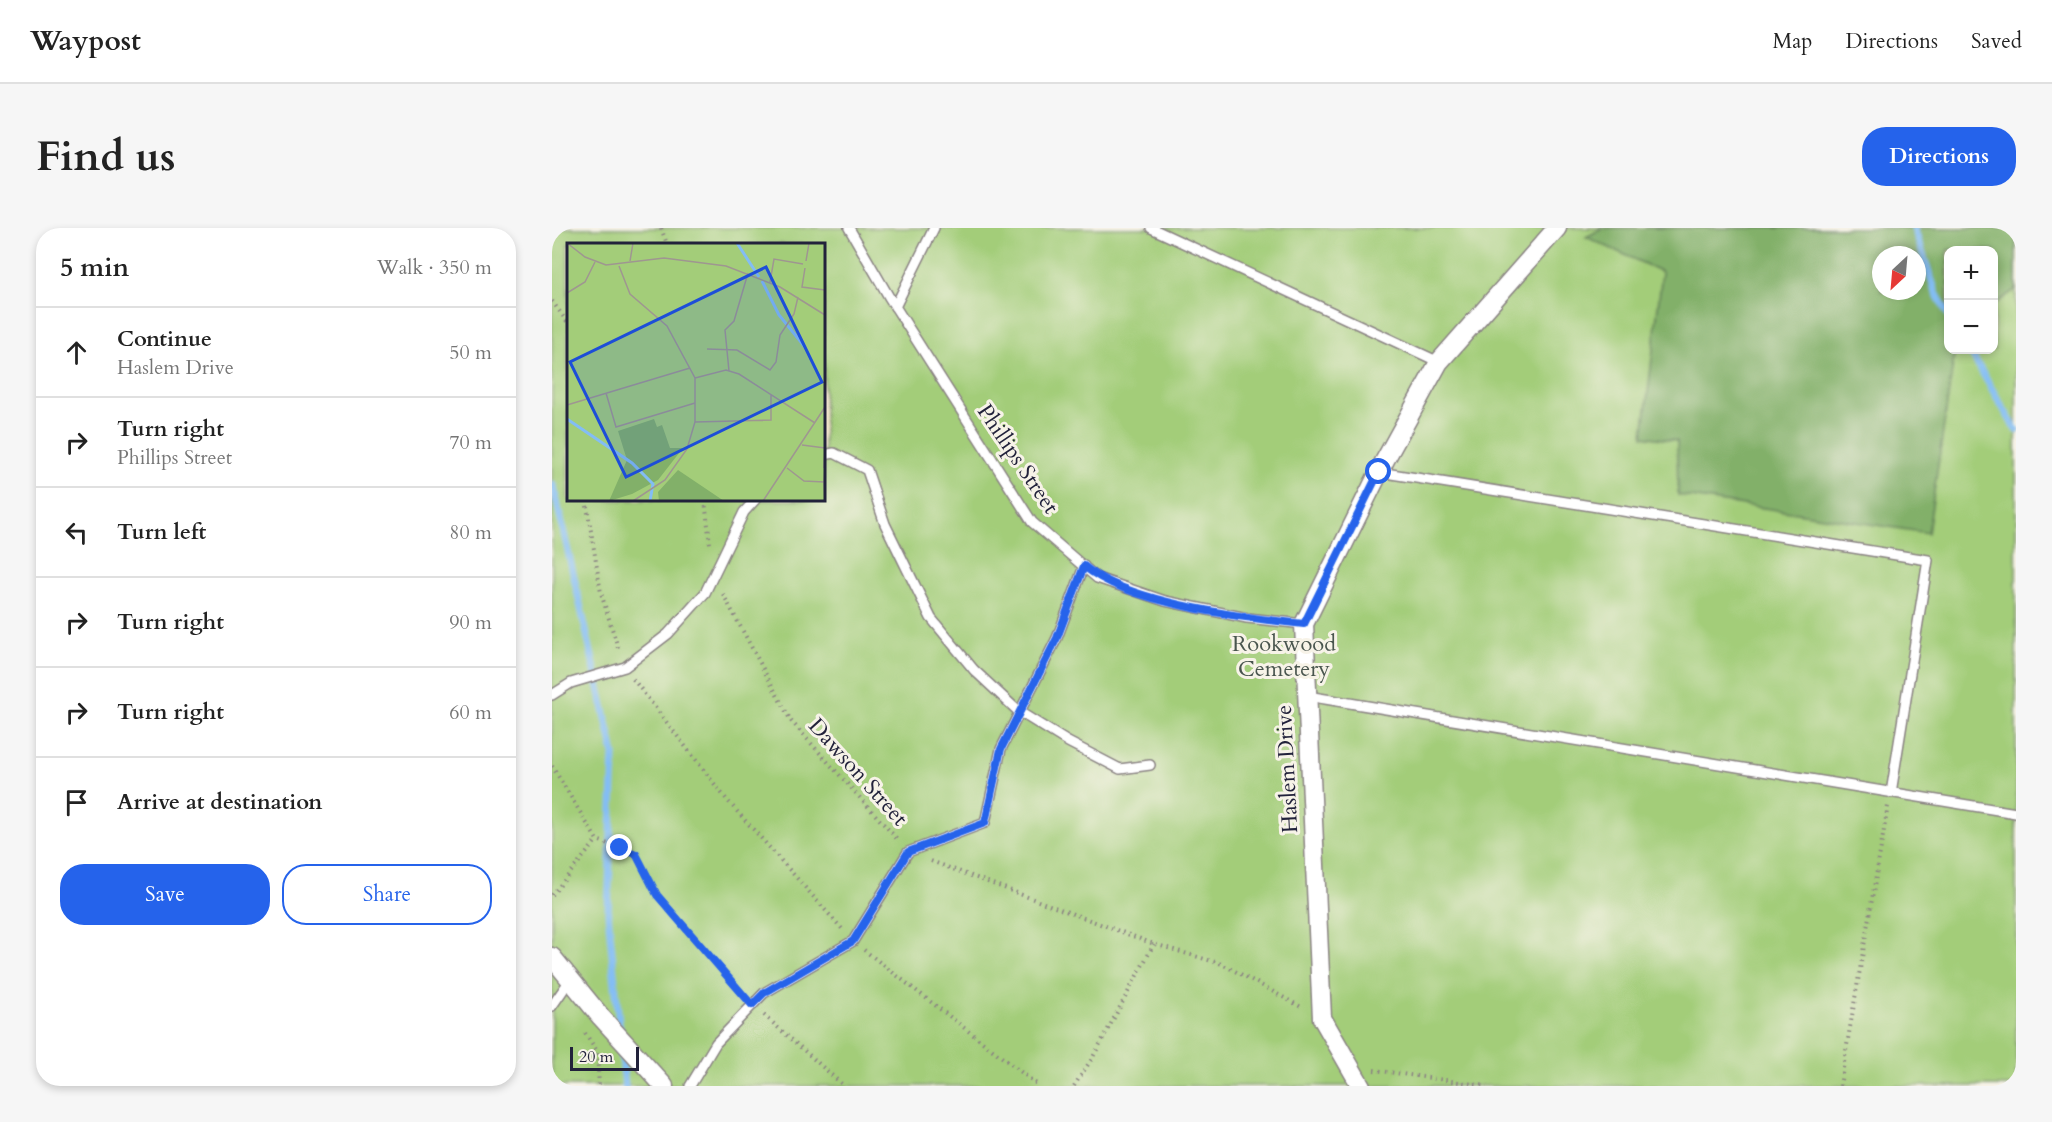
<!DOCTYPE html>
<html lang="en">
<head>
<meta charset="utf-8">
<style>
  :root { --surface:#fff; --page:#f6f6f6; --text:#222; --muted:#767676; --line:#e0e0e0; --accent:#2563eb }
  body { margin:0; font-family:Cardo,serif; background:var(--page); color:var(--text) }
  .controls { position:absolute; right:18px; top:18px; display:grid; overflow:hidden; border-radius:12px; box-shadow:0 3px 9px #0003 }
  .controls button { width:54px; height:54px; display:grid; place-items:center; padding:0; border:0; border-bottom:2px solid var(--line); background:var(--surface); color:var(--text); font:30px sans-serif }
  .compass { position:absolute; left:1320px; top:18px; width:54px; height:54px; border-radius:50%; background:var(--surface); box-shadow:0 3px 9px #0003; rotate:206deg }
  .scale { position:absolute; left:18px; bottom:15px; width:69px; box-sizing:border-box; padding-left:6px; border:3px solid #22223b; border-top:0; font-size:16px; line-height:21px; white-space:nowrap; color:#22223b; -webkit-text-stroke:4px #f7f3e8; paint-order:stroke }
  .stop { position:absolute; width:18px; height:18px; margin:-14px; border:4px solid #2563eb; border-radius:50%; background:#fff }
  .stop.end { background:#2563eb; border-color:#fff; box-shadow:0 2px 6px #0008 }
  .list { margin:0; padding:0; list-style:none }
  h2 { display:flex; justify-content:space-between; align-items:center; height:78px; margin:0; padding:0 24px; font-size:26px }
  h2 small { font-size:20px; font-weight:400; color:var(--muted) }
  .list li { display:grid; grid-template-columns:39px 1fr auto; gap:18px; align-items:center; box-sizing:border-box; height:90px; padding:0 24px; border-top:2px solid var(--line) }
  .list b { display:block; font-size:22px; white-space:nowrap }
  .list p { margin:0; font-size:20px; white-space:nowrap; color:var(--muted) }
  .list em { font-size:20px; font-style:normal; color:var(--muted) }
  .actions { display:flex; gap:12px; padding:18px 24px }
  .actions a { flex:1; padding:14px 0; border:2px solid var(--accent); border-radius:24px; text-align:center; font-size:21px; color:var(--accent) }
  .actions .main { background:var(--accent); color:#fff }
  .icon { flex:none; width:33px; height:33px; fill:none; stroke:currentColor; stroke-width:2; stroke-linecap:round; stroke-linejoin:round }
  .map { position:relative; flex:none; width:1464px; height:858px; overflow:hidden; border-radius:24px }
  header { display:flex; align-items:center; gap:36px; box-sizing:border-box; height:84px; padding:0 30px; background:var(--surface); border-bottom:2px solid var(--line) }
  header strong { font-size:28px }
  nav { display:flex; gap:33px; margin-inline-start:auto; font-size:21px }
  .intro { display:flex; align-items:center; justify-content:space-between; box-sizing:border-box; height:144px; padding:0 36px }
  h1 { margin:0; font-size:42px }
  .button { padding:15px 27px; border-radius:24px; background:var(--accent); color:#fff; font-size:21px; font-weight:700 }
  main { display:flex; gap:36px; padding:0 36px }
  aside { flex:1; background:var(--surface); border-radius:24px; box-shadow:0 3px 9px #0003 }
  .map>svg:first-child { display:block }
  .green { fill:#a3cd79; stroke:#62785a; stroke-width:1.5; fill-rule:evenodd }
  .forest { fill:#82b069; stroke:#526952; stroke-width:1.5; fill-rule:evenodd }
  .lines { fill:none; stroke-linecap:round; stroke-linejoin:round }
  .stream { stroke:#83bdf4; stroke-width:7 }
  .lane-casing { stroke:#8a8383; stroke-width:12 }
  .street-casing { stroke:#8a8383; stroke-width:21 }
  .path { stroke:#8a8383; stroke-width:4; stroke-dasharray:1.5 4.5; stroke-linecap:butt }
  .lane { stroke:#fff; stroke-width:9 }
  .street { stroke:#fff; stroke-width:18 }
  .route { stroke:#2563eb; stroke-width:8 }
  .labels { text-anchor:middle; dominant-baseline:central; stroke-width:6; stroke-linejoin:round; paint-order:stroke }
  .street-label { font-size:22px; fill:#22223b; stroke:#f7f3e8 }
  .park-label { font-size:22px; fill:#49554e; stroke:#f7f3e8 }
  .inset-river { fill:none; stroke:#83bdf4; stroke-width:3 }
  .inset-road { fill:none; stroke:#9f9691; stroke-width:1.5 }
  .view { fill:#1d4ed8; fill-opacity:0.15; stroke:#1d4ed8; stroke-width:3 }
  .inset-edge { fill:none; stroke:#22223b; stroke-width:3 }
</style>
</head>
<body>
<header>
<strong>Waypost</strong>
<nav><a>Map</a><a>Directions</a><a>Saved</a></nav>
</header>
<div class="intro"><h1>Find us</h1><a class="button">Directions</a></div>
<main>
<aside>
<h2>5 min<small>Walk · 350 m</small></h2>
<ul class="list">
<li><svg class="icon" aria-label="ahead" viewBox="0 0 24 24"><path d="M12 20V5M6 11l6-6 6 6"/></svg><div><b>Continue</b><p>Haslem Drive</p></div><em>50 m</em></li>
<li><svg class="icon" aria-label="right" viewBox="0 0 24 24"><path d="M7 20v-9h11M14 6l5 5-5 5"/></svg><div><b>Turn right</b><p>Phillips Street</p></div><em>70 m</em></li>
<li><svg class="icon" aria-label="left" viewBox="0 0 24 24"><path d="M17 20v-9H6M10 6l-5 5 5 5"/></svg><div><b>Turn left</b></div><em>80 m</em></li>
<li><svg class="icon" aria-label="right" viewBox="0 0 24 24"><path d="M7 20v-9h11M14 6l5 5-5 5"/></svg><div><b>Turn right</b></div><em>90 m</em></li>
<li><svg class="icon" aria-label="right" viewBox="0 0 24 24"><path d="M7 20v-9h11M14 6l5 5-5 5"/></svg><div><b>Turn right</b></div><em>60 m</em></li>
<li><svg class="icon" aria-label="arrive" viewBox="0 0 24 24"><path d="M6 21V4h12l-3 4 3 4H6"/></svg><div><b>Arrive at destination</b></div></li>
</ul>
<div class="actions"><a class="main">Save</a><a>Share</a></div>
</aside>
<div class="map">
<svg width="1464" height="858" viewBox="0 0 1464 858">
  <rect width="100%" height="100%" fill="#f7f3e8"/>
  <filter id="ink" filterUnits="userSpaceOnUse"><feTurbulence type="fractalNoise" baseFrequency=".0167" numOctaves="2"/><feDisplacementMap in="SourceGraphic" scale="12" xChannelSelector="R" yChannelSelector="G"/><feConvolveMatrix kernelMatrix="1 2 1 2 8 2 1 2 1" color-interpolation-filters="sRGB"/></filter>
  <filter id="wash" filterUnits="userSpaceOnUse"><feTurbulence type="fractalNoise" baseFrequency=".008" numOctaves="4" result="noise"/><feDisplacementMap in="SourceGraphic" scale="24" xChannelSelector="R" yChannelSelector="G"/><feGaussianBlur stdDeviation="1.35" result="paint"/><feColorMatrix in="noise" values="0 0 0 0 0 0 0 0 0 0 0 0 0 0 0 0 0 1.4 0 .05"/><feComposite in="paint" operator="in"/></filter>
  <g filter="url(#wash)">
    <rect width="100%" height="100%" fill="#f2e4cb"/>
    <!-- green -->
    <path class="green" d="M 0,0 L 1464,0 L 1464,858 L 0,858 ZM 16,16 L 272,16 L 272,272 L 16,272 ZM 1396,22 L 1442,22 L 1442,122 L 1396,122 ZM 1329,27 L 1365,27 L 1365,63 L 1329,63 Z"/>
    <!-- forest -->
    <path class="forest" d="M 1051,0 L 1464,0 L 1464,61 L 1442,77 L 1442,22 L 1396,22 L 1396,122 L 1403,122 L 1376,305 L 1126,267 L 1125,213 L 1091,208 L 1110,44 L 1034,9 ZM 1329,27 L 1365,27 L 1365,63 L 1329,63 Z"/>
    <g class="lines">
      <!-- stream -->
      <path class="stream" d="M 1362,0 L 1384,65 L 1396,86
        M 1417,122 L 1464,202
        M 1,257 L 62,526 L 56,685 L 68,805
        M 69,819 L 73,858"/>
    </g>
  </g>
  <g filter="url(#ink)">
    <g class="lines">
      <!-- lane casing -->
      <g class="lane-casing">
        <path id="lane" d="M 297,0 L 337,69 L 480,294 L 545,350 L 613,373 L 695,390 L 752,396
          M 599,0 L 887,134
          M 343,79 L 382,0
          M 272,227 L 282,225 L 315,242 L 333,296 L 379,390 L 422,442 L 466,483 L 516,514 L 568,541 L 598,537
          M 827,244 L 1376,332 L 1339,565
          M 0,467 L 19,455 L 73,439 L 116,406 L 153,365 L 192,284 L 203,272
          M 755,468 L 1464,585
          M 0,778 L 18,752
          M 138,858 L 164,815 L 212,765 L 301,713 L 356,624 L 433,595 L 449,521 L 505,410 L 532,338"/>
      </g>
      <!-- street casing -->
      <g class="street-casing">
        <path id="street" d="M 0,729 L 49,789 L 112,858
          M 809,858 L 770,790 L 752,396 L 833,232 L 887,134 L 1005,0"/>
      </g>
      <!-- path -->
      <path class="path" d="M 109,0 L 115,16
        M 0,73 L 16,95
        M 34,272 L 49,365 L 67,423
        M 153,272 L 158,316
        M 171,366 L 239,493 L 346,612
        M 81,451 L 175,572 L 292,703
        M 0,538 L 45,612 L 84,626 L 105,667 L 192,767
        M 379,633 L 602,716 L 670,736 L 751,780
        M 0,667 L 45,612
        M 312,722 L 487,858
        M 212,787 L 292,858
        M 33,805 L 45,823 L 47,858
        M 822,842 L 935,858
        M 522,858 L 541,829 L 602,716
        M 1288,858 L 1336,578"/>
      <!-- lane -->
      <use href="#lane" class="lane"/>
      <!-- street -->
      <use href="#street" class="street"/>
    </g>
  </g>
  <g class="lines" filter="url(#ink)">
    <!-- route -->
    <path class="route" d="M 68,620 L 84,626 L 105,667 L 200,777 L 212,765 L 301,713 L 356,624 L 433,595 L 449,521 L 505,410 L 532,338 C 576,376 694,390 752,396 L 827,244"/>
  </g>
  <g class="labels">
    <!-- street labels -->
    <g class="street-label">
      <text transform="translate(466 231) rotate(56)">Phillips Street</text>
      <text transform="translate(735 541) rotate(-93)">Haslem Drive</text>
      <text transform="translate(306 544) rotate(48)">Dawson Street</text>
    </g>
    <!-- park labels -->
    <g class="park-label">
      <text x="732" y="416">Rookwood<tspan x="732" dy="25">Cemetery</tspan></text>
    </g>
  </g>
  <!-- overview -->
  <g transform="translate(15 15)">
    <rect width="258" height="258" fill="#f2e4cb"/>
    <path d="M 0,0 L 258,0 L 258,258 L 0,258 Z" fill="#a3cd79"/>
    <path d="M 87,176 L 90,184 L 95,182 L 103,205 L 116,205 L 91,237 L 65,251 L 42,258 L 60,217 L 51,188 ZM 111,227 L 157,258 L 92,258 L 91,249 Z" fill="#82b069"/>
    <path class="inset-river" d="M 170,0 L 192,34M 195,38 L 212,72 L 238,104M 0,176 L 65,220 L 86,241 L 83,258"/>
    <path class="inset-road" d="M 0,0 L 18,14 L 39,22 L 97,15 L 159,23 L 213,44 L 258,72M 63,18 L 66,0M 239,18 L 242,0M 52,23 L 63,51 L 100,83 L 128,135 L 128,179 L 120,206 L 98,237 L 66,258M 238,25 L 235,44 L 258,47M 203,39 L 207,16 L 236,21M 0,50 L 18,39 L 28,19M 140,106 L 170,107 L 203,127 L 209,119 L 213,92 L 227,71 L 231,54M 162,128 L 158,87 L 167,78 L 181,30M 128,135 L 159,127 L 172,131 L 248,180M 39,150 L 49,184 L 128,160M 0,162 L 123,125M 128,179 L 204,177 L 204,151M 235,202 L 258,205M 220,225 L 237,238 L 257,239 L 258,225M 257,225 L 258,206M 257,239 L 258,258M 196,258 L 258,164"/>
    <path class="view" d="M 199,24 L 255,139 L 59,234 L 3,119 Z"/>
    <rect width="258" height="258" class="inset-edge"/>
  </g>
</svg>
<div class="controls">
<button>+</button>
<button>−</button>
</div>
<svg class="compass" viewBox="-18 -18 36 36"><path d="M0-13l5 13h-10z" fill="#e53935"/><path d="M0 13l5-13h-10z" fill="#767676"/></svg>
<div class="scale">20 m</div>
<div class="stop" style="left:827px;top:244px"></div>
<div class="stop end" style="left:68px;top:620px"></div>
</div>
</main>
</body>
</html>
